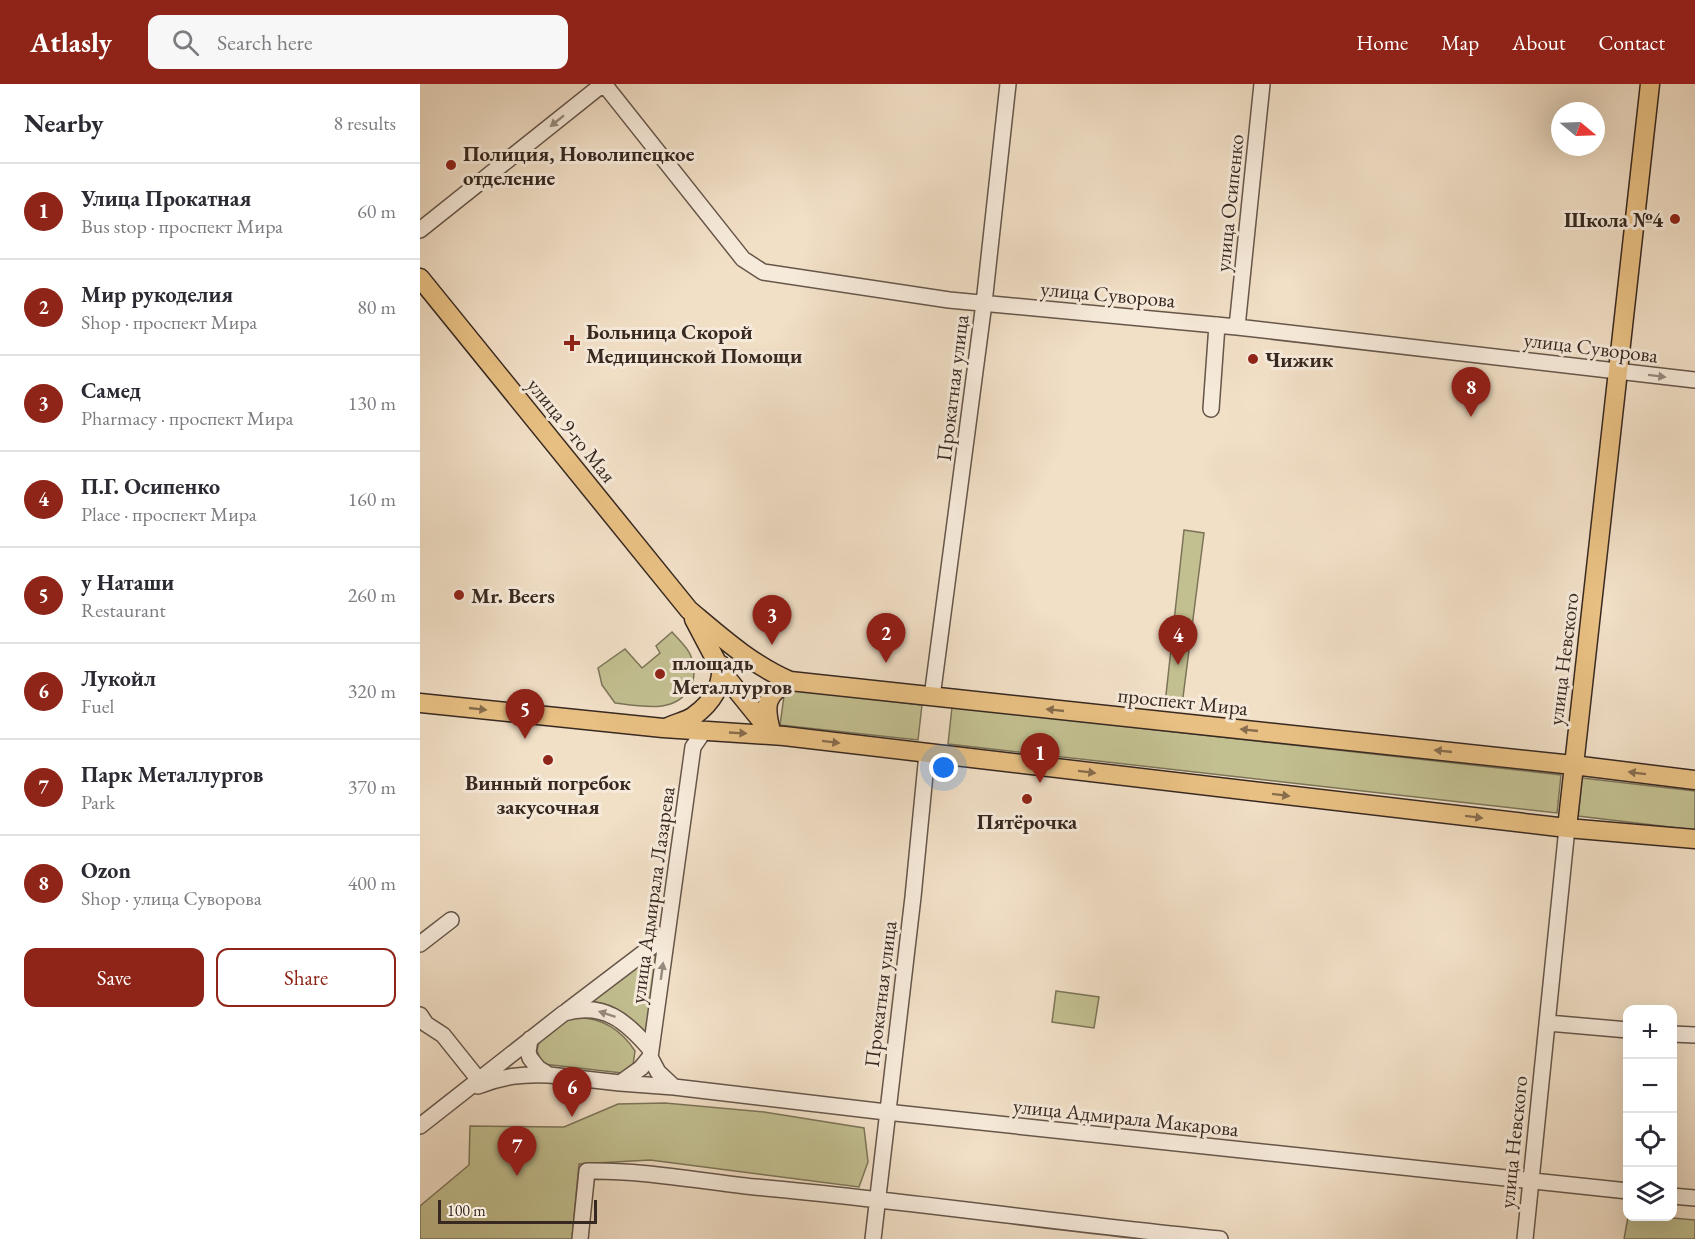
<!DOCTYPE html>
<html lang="en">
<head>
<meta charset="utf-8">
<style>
  :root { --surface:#fff; --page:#f7f7f7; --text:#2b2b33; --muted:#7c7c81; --line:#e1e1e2; --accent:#8f2418 }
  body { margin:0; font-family:"EB Garamond",serif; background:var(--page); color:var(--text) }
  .controls { position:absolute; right:18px; bottom:18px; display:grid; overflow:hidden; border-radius:12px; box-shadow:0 6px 24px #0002 }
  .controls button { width:54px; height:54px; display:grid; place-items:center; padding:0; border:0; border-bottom:2px solid var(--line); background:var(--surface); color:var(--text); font:30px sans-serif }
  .compass { position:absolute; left:1131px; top:18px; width:54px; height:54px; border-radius:50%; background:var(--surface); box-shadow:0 6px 24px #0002; rotate:109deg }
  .scale { position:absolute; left:18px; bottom:15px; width:159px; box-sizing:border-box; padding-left:6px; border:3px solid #372821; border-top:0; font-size:16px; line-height:21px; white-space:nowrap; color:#372821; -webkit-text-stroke:4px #f6eada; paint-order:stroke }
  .you { position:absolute; left:524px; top:684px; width:21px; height:21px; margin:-15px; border:4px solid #fff; border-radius:50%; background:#1a73e8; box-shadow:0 0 0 9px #1a73e833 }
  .badge { display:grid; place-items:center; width:39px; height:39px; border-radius:50%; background:var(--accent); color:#fff; font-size:20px; font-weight:700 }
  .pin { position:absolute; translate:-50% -50px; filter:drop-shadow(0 2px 3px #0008) }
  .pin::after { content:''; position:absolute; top:32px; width:21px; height:18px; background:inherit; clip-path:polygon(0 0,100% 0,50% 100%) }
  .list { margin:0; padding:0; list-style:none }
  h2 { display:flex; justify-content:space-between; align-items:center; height:78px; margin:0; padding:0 24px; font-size:26px }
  h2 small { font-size:20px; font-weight:400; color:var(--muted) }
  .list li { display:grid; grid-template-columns:39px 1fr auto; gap:18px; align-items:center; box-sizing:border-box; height:96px; padding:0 24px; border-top:2px solid var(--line) }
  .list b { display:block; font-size:22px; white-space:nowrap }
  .list p { margin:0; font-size:20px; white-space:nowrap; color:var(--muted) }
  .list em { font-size:20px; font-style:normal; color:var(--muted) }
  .actions { display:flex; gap:12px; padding:18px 24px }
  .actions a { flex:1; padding:14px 0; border:2px solid var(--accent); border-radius:12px; text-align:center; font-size:21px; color:var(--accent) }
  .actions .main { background:var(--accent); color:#fff }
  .icon { flex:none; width:33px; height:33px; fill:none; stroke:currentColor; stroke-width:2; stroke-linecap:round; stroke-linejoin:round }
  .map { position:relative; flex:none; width:1275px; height:1155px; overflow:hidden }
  header { display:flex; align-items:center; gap:36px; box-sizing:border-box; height:84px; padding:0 30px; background:var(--accent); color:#fff }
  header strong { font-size:28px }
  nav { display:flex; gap:33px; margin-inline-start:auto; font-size:21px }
  .search { width:420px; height:54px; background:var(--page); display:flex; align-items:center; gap:15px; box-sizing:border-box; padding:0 21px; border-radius:12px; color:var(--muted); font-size:22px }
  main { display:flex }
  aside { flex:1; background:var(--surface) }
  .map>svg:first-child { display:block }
  .green { fill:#c2bf90; stroke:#7c7458; stroke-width:1.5 }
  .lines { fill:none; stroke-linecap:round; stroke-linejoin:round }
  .minor-casing { stroke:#66564a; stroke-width:18 }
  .major-casing { stroke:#372821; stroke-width:21 }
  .minor { stroke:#f6eada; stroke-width:15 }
  .major { stroke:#e8c083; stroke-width:18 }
  .oneway { fill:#96897e }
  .oneway2 { fill:#876c4d }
  .poi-dot { fill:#8f2418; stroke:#f6eada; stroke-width:2 }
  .labels { text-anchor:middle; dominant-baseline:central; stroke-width:6; stroke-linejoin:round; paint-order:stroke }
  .poi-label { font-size:21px; font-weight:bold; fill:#372821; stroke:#f6eada; text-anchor:start }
  .street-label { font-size:21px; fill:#372821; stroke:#f6eada }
</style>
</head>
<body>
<header>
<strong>Atlasly</strong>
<div class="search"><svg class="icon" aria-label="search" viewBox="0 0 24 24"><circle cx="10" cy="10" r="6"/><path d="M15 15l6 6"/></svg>Search here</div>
<nav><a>Home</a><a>Map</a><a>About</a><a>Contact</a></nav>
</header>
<main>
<aside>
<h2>Nearby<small>8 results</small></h2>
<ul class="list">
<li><span class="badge">1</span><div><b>Улица Прокатная</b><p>Bus stop · проспект Мира</p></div><em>60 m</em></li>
<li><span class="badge">2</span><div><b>Мир рукоделия</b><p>Shop · проспект Мира</p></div><em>80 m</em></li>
<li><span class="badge">3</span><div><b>Самед</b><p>Pharmacy · проспект Мира</p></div><em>130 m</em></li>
<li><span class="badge">4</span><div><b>П.Г. Осипенко</b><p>Place · проспект Мира</p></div><em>160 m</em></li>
<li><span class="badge">5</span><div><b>у Наташи</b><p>Restaurant</p></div><em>260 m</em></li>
<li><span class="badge">6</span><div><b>Лукойл</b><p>Fuel</p></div><em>320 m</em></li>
<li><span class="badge">7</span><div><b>Парк Металлургов</b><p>Park</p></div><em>370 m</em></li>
<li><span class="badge">8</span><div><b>Ozon</b><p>Shop · улица Суворова</p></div><em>400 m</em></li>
</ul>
<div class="actions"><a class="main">Save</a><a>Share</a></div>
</aside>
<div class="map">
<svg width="1275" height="1155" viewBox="0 0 1275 1155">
  <rect width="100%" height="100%" fill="#f1dfc6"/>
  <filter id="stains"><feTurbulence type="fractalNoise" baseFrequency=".00333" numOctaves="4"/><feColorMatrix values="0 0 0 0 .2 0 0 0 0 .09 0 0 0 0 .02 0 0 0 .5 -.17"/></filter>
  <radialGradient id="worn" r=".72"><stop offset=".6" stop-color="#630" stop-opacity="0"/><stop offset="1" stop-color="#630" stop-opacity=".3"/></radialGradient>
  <!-- green -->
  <path class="green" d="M 764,446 L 784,449 L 762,621 L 745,620 Z
    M 252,548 C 258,555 266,562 270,570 C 281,595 268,618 242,622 C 227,624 210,621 195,619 L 182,601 L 178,584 L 205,565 L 222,584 L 240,569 L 236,562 Z
    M 365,605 L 502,621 L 498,656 L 360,641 Z
    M 532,623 L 1141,691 L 1137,729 L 528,660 Z
    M 1162,694 L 1275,707 L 1275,746 L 1158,732 Z
    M 234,871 L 236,872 L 228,952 C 208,935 200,920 173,918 L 171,916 Z
    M 636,907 L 679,913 L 674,944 L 632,938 Z
    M 151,934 C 178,932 200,944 215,967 L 213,981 L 202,989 L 123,980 L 117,967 L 119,956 Z
    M 245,1019 L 344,1028 L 444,1044 L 448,1078 L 439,1103 L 230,1076 L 159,1080 L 152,1155 L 0,1155 L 0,1122 L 49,1081 L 50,1042 L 144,1043 L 198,1020 Z
    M 1208,1133 L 1242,1133 L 1275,1136 L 1275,1155 L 1204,1155 Z"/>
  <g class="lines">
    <!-- minor casing -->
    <g class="minor-casing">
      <path id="minor" d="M 184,0 L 323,175 L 343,188 L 529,216 L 817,243 L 1275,296
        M 0,146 L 183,0
        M 817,243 L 842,0
        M 791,325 L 797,241
        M 512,613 L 564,219 L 588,0
        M 0,860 L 31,836
        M 147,927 L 247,851
        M 0,931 L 6,940 L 23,951 L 59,996
        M 1128,939 L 1208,946
        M 1252,950 L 1275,951
        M 110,955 L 108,968 L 110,974 L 118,984 L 129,991 L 200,999 L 221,984 L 230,973 L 273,663 L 284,647
        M 230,973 L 238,988 L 254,1003
        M 200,999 L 254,1003 L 466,1028 L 1208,1107
        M 58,1002 C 82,992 103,990 128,991
        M 0,1042 L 144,929 C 184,917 207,938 231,966
        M 1252,1112 L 1275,1114
        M 160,1155 L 167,1087 C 223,1086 279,1097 335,1103 C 490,1117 645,1140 800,1155
        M 453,1155 L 493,813 L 507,670
        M 1105,1155 L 1147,744"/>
    </g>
    <!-- major casing -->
    <g class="major-casing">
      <path id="major" d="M 0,194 L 269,526 C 300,552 332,581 370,597 L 1153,681 L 1275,696
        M 274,535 L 302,588 L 353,651
        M 0,619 L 243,644 L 364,652 L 1147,744 L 1275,755
        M 248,643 C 256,639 268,637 275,631 C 291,619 303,602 301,581
        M 351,647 C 344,621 345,610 370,597
        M 1147,744 L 1230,0"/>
    </g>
    <!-- minor -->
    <use href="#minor" class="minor"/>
    <!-- major -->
    <use href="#major" class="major"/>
  </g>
  <!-- one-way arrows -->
  <defs><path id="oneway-solid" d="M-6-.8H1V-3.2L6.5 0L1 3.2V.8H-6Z" transform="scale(1.5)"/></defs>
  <g class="oneway">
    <use href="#oneway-solid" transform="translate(137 37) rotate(141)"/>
    <use href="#oneway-solid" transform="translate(1237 292) rotate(7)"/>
    <use href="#oneway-solid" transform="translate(242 887) rotate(-82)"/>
    <use href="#oneway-solid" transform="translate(187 930) rotate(-162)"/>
  </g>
  <g class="oneway2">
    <use href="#oneway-solid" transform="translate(58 625) rotate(6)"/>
    <use href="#oneway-solid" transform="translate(635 626) rotate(-174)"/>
    <use href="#oneway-solid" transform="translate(829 646) rotate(-174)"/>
    <use href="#oneway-solid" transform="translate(318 649) rotate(3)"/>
    <use href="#oneway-solid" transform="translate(411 658) rotate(7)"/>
    <use href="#oneway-solid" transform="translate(1023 667) rotate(-174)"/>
    <use href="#oneway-solid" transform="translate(667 688) rotate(7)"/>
    <use href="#oneway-solid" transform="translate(1217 689) rotate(-173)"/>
    <use href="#oneway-solid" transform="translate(861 711) rotate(7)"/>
    <use href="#oneway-solid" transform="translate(1054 733) rotate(7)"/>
  </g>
  <!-- markers -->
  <g class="poi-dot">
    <circle cx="31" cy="81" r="6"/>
    <circle cx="1255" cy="135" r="6"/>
    <path d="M149 250h6v6h6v6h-6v6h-6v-6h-6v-6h6z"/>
    <circle cx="833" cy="275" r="6"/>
    <circle cx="39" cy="511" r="6"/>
    <circle cx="240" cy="590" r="6"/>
    <circle cx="128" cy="676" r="6"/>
    <circle cx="607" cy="715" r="6"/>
  </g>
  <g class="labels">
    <!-- poi labels -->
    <g class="poi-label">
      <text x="43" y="69">Полиция, Новолипецкое<tspan x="43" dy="24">отделение</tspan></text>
      <text x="1243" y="135" text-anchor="end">Школа №4</text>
      <text x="166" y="247">Больница Скорой<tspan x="166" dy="24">Медицинской Помощи</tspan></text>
      <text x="845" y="275">Чижик</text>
      <text x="51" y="511">Mr. Beers</text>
      <text x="252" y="578">площадь<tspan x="252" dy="24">Металлургов</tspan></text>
      <text x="128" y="698" text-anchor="middle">Винный погребок<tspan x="128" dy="24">закусочная</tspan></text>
      <text x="607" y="737" text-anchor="middle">Пятёрочка</text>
    </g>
    <!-- street labels -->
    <g class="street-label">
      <text transform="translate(809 119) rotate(-84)">улица Осипенко</text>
      <text transform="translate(688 210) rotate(5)">улица Суворова</text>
      <text transform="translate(1171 263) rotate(7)">улица Суворова</text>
      <text transform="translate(532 304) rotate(-83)">Прокатная улица</text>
      <text transform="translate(152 346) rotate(51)">улица 9-го Мая</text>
      <text transform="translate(1143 575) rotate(-83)">улица Невского</text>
      <text transform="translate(763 617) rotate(6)">проспект Мира</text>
      <text transform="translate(232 811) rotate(-82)">улица Адмирала Лазарева</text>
      <text transform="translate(460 910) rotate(-83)">Прокатная улица</text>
      <text transform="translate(706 1033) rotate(6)">улица Адмирала Макарова</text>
      <text transform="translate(1093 1058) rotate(-84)">улица Невского</text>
    </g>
  </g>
  <rect width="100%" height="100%" filter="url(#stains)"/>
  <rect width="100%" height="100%" fill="url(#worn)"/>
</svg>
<div class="controls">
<button>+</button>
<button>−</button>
<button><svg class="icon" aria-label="locate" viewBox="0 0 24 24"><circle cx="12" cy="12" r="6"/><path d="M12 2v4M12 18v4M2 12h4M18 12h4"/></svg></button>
<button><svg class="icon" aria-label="layers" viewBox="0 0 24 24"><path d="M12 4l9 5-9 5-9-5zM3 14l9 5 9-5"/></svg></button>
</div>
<svg class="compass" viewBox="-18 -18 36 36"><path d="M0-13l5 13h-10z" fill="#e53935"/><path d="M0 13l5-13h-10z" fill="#7c7c81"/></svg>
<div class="scale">100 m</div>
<div class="you"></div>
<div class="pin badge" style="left:620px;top:699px">1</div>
<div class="pin badge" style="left:466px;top:579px">2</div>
<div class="pin badge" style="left:352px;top:561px">3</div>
<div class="pin badge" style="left:758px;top:581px">4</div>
<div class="pin badge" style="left:105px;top:655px">5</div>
<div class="pin badge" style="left:152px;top:1033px">6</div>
<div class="pin badge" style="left:97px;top:1092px">7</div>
<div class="pin badge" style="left:1051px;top:333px">8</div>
</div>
</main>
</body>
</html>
